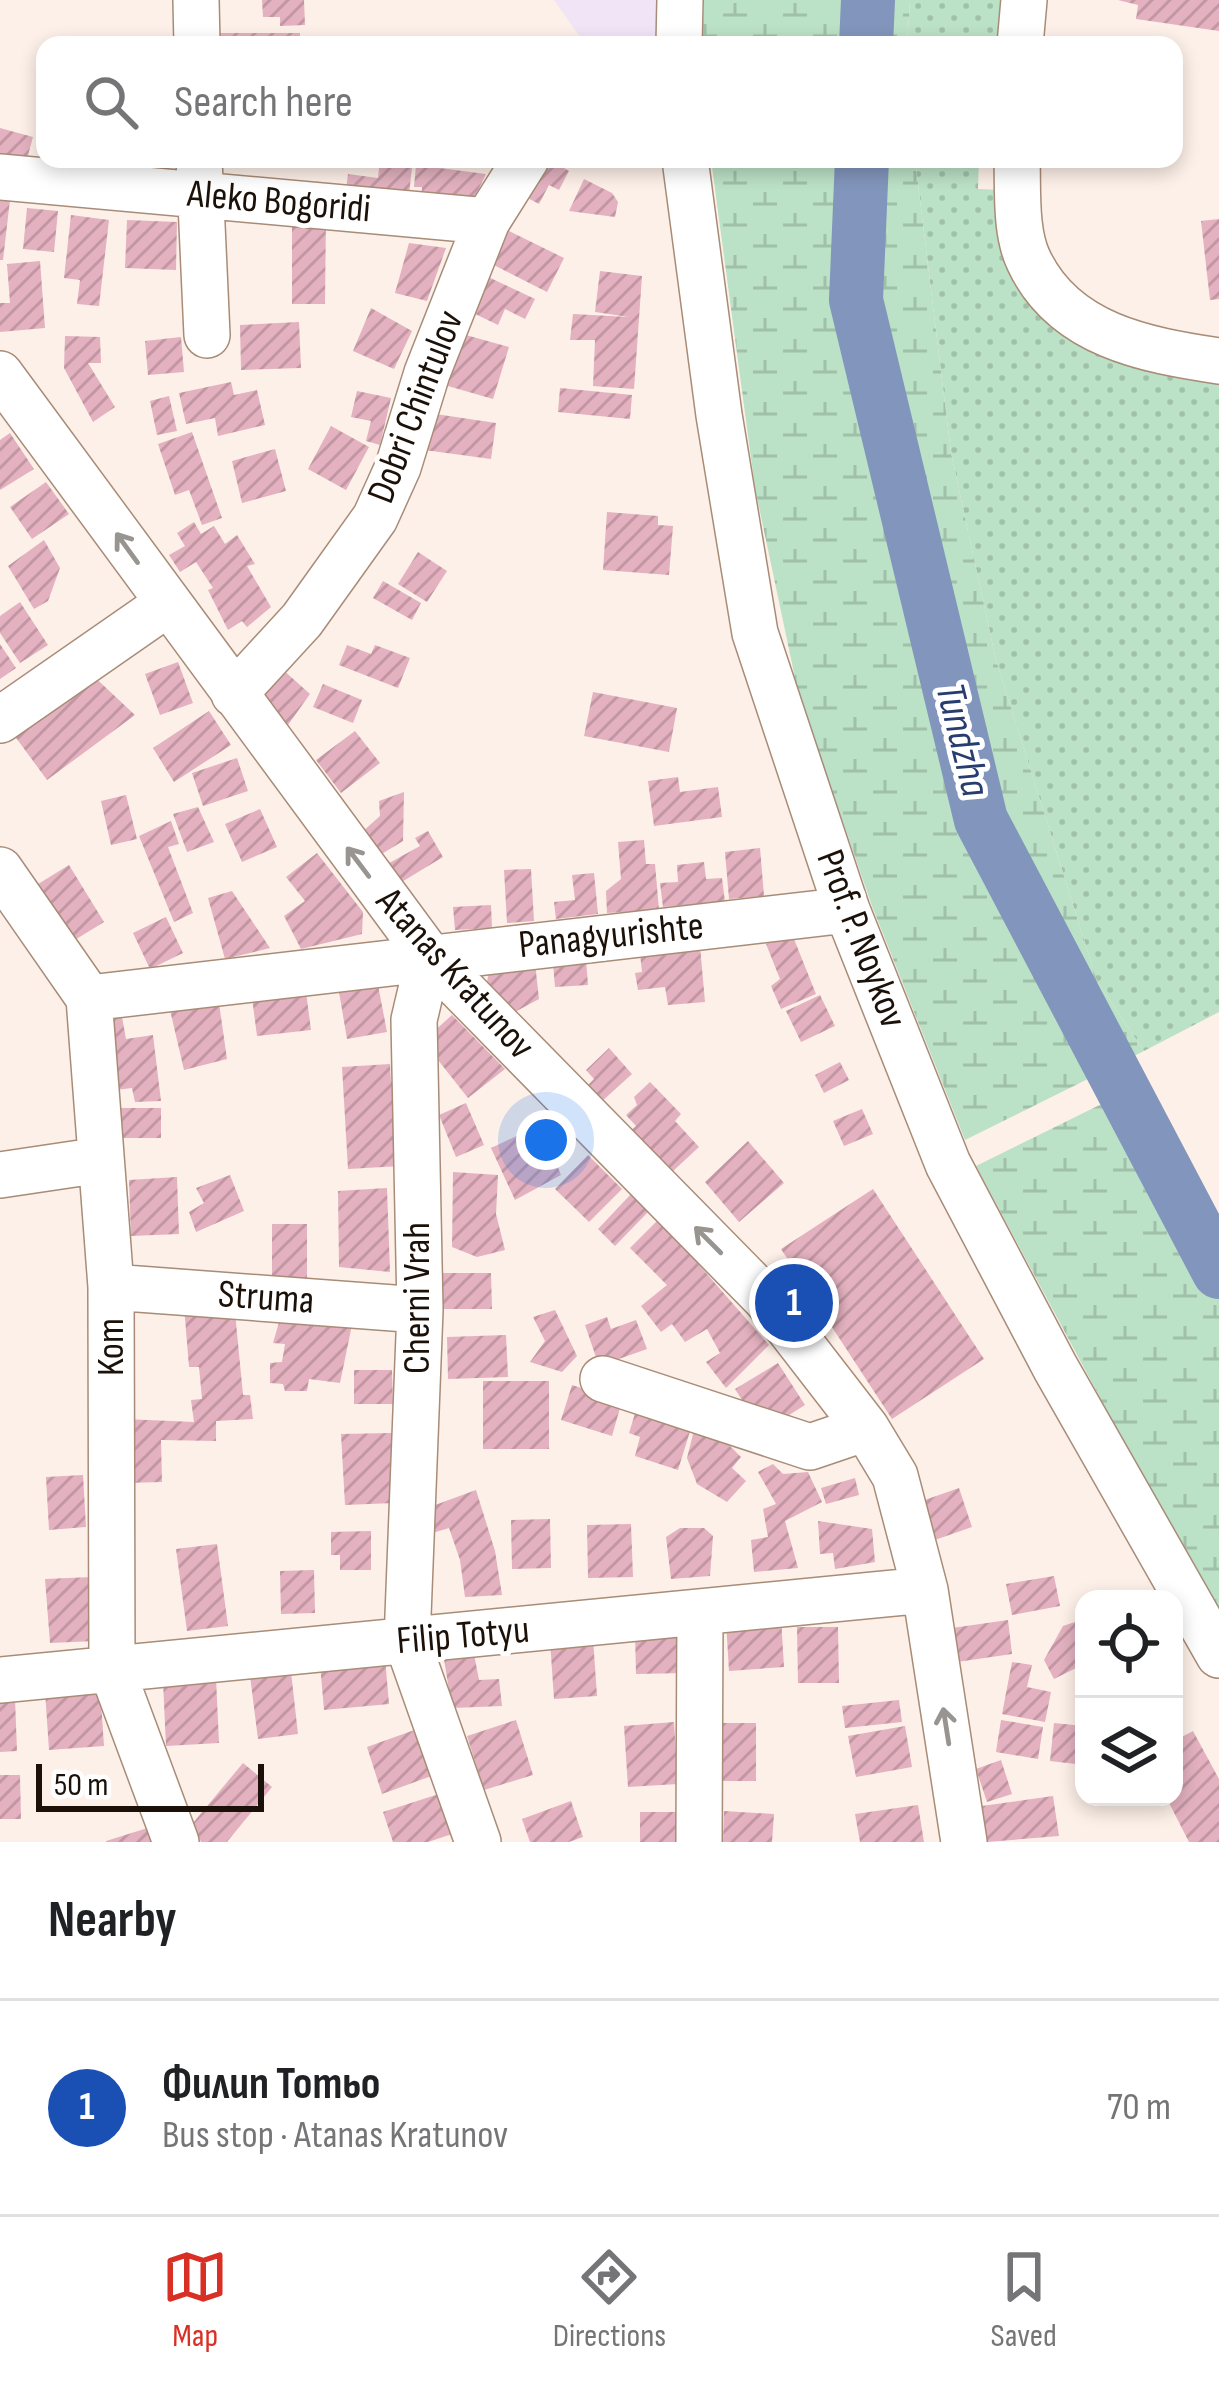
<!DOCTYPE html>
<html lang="en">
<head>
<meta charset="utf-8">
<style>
  :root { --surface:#fff; --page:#f6f6f6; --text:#202124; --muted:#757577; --line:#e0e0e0; --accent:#d93025 }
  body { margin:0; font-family:"Sofia Sans Condensed",sans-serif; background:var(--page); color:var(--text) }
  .controls { position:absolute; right:36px; bottom:36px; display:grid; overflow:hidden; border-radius:24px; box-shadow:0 6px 18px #0003 }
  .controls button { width:108px; height:108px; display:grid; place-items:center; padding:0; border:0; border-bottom:3px solid var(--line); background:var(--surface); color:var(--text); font:60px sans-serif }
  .scale { position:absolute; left:36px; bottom:30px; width:228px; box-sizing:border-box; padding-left:12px; border:6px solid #1b1109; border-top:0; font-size:33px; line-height:42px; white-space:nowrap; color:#1b1109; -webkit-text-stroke:9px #fff; paint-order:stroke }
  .you { position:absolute; left:546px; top:1140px; width:42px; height:42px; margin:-30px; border:9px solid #fff; border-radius:50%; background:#1a73e8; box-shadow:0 0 0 18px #1a73e833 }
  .badge { display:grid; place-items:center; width:78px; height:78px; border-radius:50%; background:var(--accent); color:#fff; font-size:39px; font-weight:700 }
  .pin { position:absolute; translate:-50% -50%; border:6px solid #fff; box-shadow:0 3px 12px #0006 }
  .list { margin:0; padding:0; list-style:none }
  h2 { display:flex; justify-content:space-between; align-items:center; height:156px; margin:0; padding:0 48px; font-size:51px }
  h2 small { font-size:39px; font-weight:400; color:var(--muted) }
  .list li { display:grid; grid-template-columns:78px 1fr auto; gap:36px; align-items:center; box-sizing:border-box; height:216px; padding:0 48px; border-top:3px solid var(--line) }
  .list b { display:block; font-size:45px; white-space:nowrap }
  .list p { margin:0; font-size:39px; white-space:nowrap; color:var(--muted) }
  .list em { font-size:39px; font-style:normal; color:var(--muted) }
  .icon { flex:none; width:66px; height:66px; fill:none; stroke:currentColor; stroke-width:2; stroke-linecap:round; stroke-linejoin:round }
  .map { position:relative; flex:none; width:1219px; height:1842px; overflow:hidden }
  .search { position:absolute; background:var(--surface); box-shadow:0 6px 18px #0003; left:36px; right:36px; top:36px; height:132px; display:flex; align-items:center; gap:30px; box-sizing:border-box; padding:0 42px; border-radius:24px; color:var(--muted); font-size:45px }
  .sheet { height:372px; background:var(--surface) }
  nav { display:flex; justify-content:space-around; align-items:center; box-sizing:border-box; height:168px; border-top:3px solid var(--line); background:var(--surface); font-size:33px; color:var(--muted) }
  nav a { display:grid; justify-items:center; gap:6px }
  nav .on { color:var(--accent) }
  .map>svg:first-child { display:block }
  .education { fill:#f1e4f7 }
  .grass { fill:url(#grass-dots) }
  .wetland { fill:url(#wetland-marsh) }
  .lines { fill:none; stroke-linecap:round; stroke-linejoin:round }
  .river { stroke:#8295bc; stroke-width:54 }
  .building { fill:url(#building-hatch) }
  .minor-casing { stroke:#a88c77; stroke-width:48 }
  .minor { stroke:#fff; stroke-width:45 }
  .oneway { stroke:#989490 }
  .labels { text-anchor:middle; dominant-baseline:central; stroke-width:10; stroke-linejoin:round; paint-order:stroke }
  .street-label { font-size:39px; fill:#1b1109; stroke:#fff }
  .water-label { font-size:42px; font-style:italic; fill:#273d70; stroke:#fff }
</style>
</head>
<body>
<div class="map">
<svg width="1219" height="1842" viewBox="0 0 1219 1842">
  <defs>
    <pattern id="grass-dots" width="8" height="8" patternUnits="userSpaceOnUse" patternTransform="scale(3)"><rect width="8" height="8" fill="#bbe1c6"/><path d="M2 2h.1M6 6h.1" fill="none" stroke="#a0c0a9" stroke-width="1.8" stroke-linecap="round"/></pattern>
    <pattern id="wetland-marsh" width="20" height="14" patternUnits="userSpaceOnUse" patternTransform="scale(3)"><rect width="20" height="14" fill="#bbe1c6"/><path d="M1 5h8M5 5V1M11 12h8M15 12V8" fill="none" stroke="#a0c0a9"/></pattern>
    <pattern id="building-hatch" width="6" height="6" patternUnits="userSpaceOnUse" patternTransform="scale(3)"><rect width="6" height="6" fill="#e3b1bf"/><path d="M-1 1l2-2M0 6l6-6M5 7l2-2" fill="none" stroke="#c297a3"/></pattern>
  </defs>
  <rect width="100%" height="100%" fill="#fdf0e8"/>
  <!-- education -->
  <path class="education" d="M 554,0 L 680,0 L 679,45 L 586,45 Z"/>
  <!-- grass -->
  <path class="grass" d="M 910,0 L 1011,0 L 1006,45 L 907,45 Z
    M 915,159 L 979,159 L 978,189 L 1003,190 L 1034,308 L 1219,374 L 1219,1012 L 1144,1051 L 1097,981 L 996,660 L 951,453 Z"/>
  <!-- wetland -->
  <path class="wetland" d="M 704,0 L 910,0 L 907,45 L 702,45 Z
    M 711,159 L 915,159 L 951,453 L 996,660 L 1097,981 L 1144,1051 L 965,1140 L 872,906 L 798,692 L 755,488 Z
    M 1142,1084 L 1219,1225 L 1219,1609 L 1128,1450 L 976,1166 Z"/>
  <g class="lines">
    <!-- river -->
    <path class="river" d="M 866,45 L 868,0
      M 862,159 L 856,300 L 981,820 L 1219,1272"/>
  </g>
  <!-- building -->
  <path class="building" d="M 262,0 L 304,0 L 305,25 L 280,26 L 280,17 L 263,17 Z
    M 1118,0 L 1219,0 L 1219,31 L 1136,19 L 1138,5 Z
    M 206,33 L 300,33 L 300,45 L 206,45 Z
    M 0,128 L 33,137 L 24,170 L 0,163 Z
    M 140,159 L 168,159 L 166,180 L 139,178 Z
    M 380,159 L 413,159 L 408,203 L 345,196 L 348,174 L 378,178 Z
    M 548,159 L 569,171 L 559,190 L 549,185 L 539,204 L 518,193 Z
    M 416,165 L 486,174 L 470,207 L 421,203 L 422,187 L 414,187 Z
    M 584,179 L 612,193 L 618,202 L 615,217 L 569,211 Z
    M 0,199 L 10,200 L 3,260 L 0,260 Z
    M 27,208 L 58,211 L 54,252 L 23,249 Z
    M 292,214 L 326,215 L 325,304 L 292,304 Z
    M 71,215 L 109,220 L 99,306 L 77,304 L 80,280 L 64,278 Z
    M 1219,219 L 1219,299 L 1210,300 L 1201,221 Z
    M 127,220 L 177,222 L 176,270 L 125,268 Z
    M 505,229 L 564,258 L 547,292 L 488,262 Z
    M 409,243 L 446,248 L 427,301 L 395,293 Z
    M 40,261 L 45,328 L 0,332 L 0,303 L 10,303 L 7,264 Z
    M 600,271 L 642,276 L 634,389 L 593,386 L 595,340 L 570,340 L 573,314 L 629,317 L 595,312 Z
    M 484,275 L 535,299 L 525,319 L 505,309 L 498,325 L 467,310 Z
    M 371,308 L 412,331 L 394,369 L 353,351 Z
    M 299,322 L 301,368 L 241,370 L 240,325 Z
    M 455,332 L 509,347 L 493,399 L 441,384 Z
    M 65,336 L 100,337 L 101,363 L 88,363 L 115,407 L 93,422 L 64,368 Z
    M 181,337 L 184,372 L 148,375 L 145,341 Z
    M 231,382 L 234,395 L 257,390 L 265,425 L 218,436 L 215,418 L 186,424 L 179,393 Z
    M 560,388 L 632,395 L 630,419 L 558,412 Z
    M 357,391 L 391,398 L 380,445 L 366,441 L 371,421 L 351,417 Z
    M 169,396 L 177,431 L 157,435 L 150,401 Z
    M 422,412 L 496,423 L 491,459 L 417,449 Z
    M 331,426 L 369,447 L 346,490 L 308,469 Z
    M 192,432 L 222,518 L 202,525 L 189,490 L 175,495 L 158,444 Z
    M 10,433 L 34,469 L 0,490 L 0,440 Z
    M 275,449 L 286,491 L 242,503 L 232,461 Z
    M 46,482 L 69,514 L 32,539 L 10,507 Z
    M 607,512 L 658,516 L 658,525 L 673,526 L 669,575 L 603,570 Z
    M 194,522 L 201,534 L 214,526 L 225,544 L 237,535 L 255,564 L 247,566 L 271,607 L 247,627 L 242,621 L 228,630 L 208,590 L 213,588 L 196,562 L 180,572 L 169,555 L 185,546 L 177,533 Z
    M 44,540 L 60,568 L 48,601 L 34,609 L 8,566 Z
    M 418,552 L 447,571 L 427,602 L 398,584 Z
    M 383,581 L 421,603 L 412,620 L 373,598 Z
    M 20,602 L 48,645 L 20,663 L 0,633 L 0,616 Z
    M 0,644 L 16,668 L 0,679 Z
    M 347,645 L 371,654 L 375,645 L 410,658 L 398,688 L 339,665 Z
    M 178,662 L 193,703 L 160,715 L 145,674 Z
    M 281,668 L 310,694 L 283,732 L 252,692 Z
    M 87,670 L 135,715 L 47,780 L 11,731 Z
    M 323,684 L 362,700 L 353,723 L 313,707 Z
    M 593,692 L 677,708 L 669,752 L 584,736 Z
    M 209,711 L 231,745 L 174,782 L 153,748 Z
    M 355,731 L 380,763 L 341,793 L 316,760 Z
    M 237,758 L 248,791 L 203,806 L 192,773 Z
    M 678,777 L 680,792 L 718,787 L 722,817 L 654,826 L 648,781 Z
    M 404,792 L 403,841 L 380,855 L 362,832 L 380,816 L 379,801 Z
    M 126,795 L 137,839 L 111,845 L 101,801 Z
    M 198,807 L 214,842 L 187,852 L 173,814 Z
    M 260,809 L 277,847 L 242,862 L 225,824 Z
    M 171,821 L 179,844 L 168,847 L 193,913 L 174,922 L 139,836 Z
    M 428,831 L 443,857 L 395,886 L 382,867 L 420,846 L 415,838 Z
    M 644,840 L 646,864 L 655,864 L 659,910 L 607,913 L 606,891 L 621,879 L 618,842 Z
    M 760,848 L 764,896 L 729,899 L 725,852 Z
    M 317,853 L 363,912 L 362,934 L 301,949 L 284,916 L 305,901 L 286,877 Z
    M 704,862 L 706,879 L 722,878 L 725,902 L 663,907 L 660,883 L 678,882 L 677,865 Z
    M 69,865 L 104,922 L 65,946 L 30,889 Z
    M 531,869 L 534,921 L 507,923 L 504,870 Z
    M 594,873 L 598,914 L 556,919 L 554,902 L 575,900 L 572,875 Z
    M 232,891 L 270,948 L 225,959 L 208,898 Z
    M 491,905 L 492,928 L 455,930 L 453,907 Z
    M 166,917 L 183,953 L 150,969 L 133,933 Z
    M 792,934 L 816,994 L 781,1009 L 771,986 L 780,979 L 766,944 Z
    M 700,946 L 705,1002 L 668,1005 L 665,987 L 638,990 L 635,973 L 642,972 L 640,954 Z
    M 586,960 L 588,985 L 555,987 L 553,963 Z
    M 535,963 L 539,999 L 513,1013 L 486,986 L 490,968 Z
    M 305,984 L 311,1030 L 257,1036 L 251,990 Z
    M 378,985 L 387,1032 L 347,1039 L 339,992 Z
    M 820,995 L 835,1026 L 801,1042 L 786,1011 Z
    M 218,996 L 227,1059 L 184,1070 L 170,1010 Z
    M 452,1015 L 505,1069 L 468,1098 L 434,1055 L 431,1034 Z
    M 122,1017 L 126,1039 L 153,1035 L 161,1101 L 135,1102 L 132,1088 L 116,1090 L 97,1021 Z
    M 609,1048 L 632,1074 L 600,1103 L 586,1087 L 594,1079 L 586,1070 Z
    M 840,1062 L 849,1080 L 824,1093 L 815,1075 Z
    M 390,1064 L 391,1082 L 396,1081 L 401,1166 L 348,1169 L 342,1067 Z
    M 650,1082 L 681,1114 L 675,1121 L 699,1147 L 672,1172 L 630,1131 L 636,1126 L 626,1115 L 637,1105 L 634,1097 Z
    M 466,1103 L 484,1145 L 456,1157 L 439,1115 Z
    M 106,1108 L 161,1108 L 161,1138 L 107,1138 Z
    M 862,1109 L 873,1134 L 844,1146 L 833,1121 Z
    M 523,1133 L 529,1145 L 546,1137 L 561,1175 L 515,1200 L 491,1148 Z
    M 748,1141 L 784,1183 L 739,1222 L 705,1182 Z
    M 588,1155 L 622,1189 L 589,1222 L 555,1189 Z
    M 453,1172 L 498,1175 L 496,1214 L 505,1250 L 477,1257 L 452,1247 Z
    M 230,1175 L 244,1211 L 196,1232 L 189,1212 L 204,1203 L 196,1188 Z
    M 177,1177 L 179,1234 L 131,1236 L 129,1180 Z
    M 387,1188 L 390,1272 L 339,1267 L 338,1191 Z
    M 873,1189 L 984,1359 L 892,1419 L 781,1249 Z
    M 631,1194 L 649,1211 L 615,1246 L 598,1229 Z
    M 659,1219 L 769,1345 L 726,1388 L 706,1362 L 720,1353 L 707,1329 L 685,1342 L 672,1324 L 661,1332 L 641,1306 L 667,1285 L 630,1248 Z
    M 272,1224 L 307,1224 L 307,1279 L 272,1279 Z
    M 440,1273 L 491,1273 L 492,1309 L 441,1309 Z
    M 234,1302 L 243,1395 L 250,1395 L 253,1419 L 216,1421 L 216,1441 L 161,1440 L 162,1482 L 125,1483 L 124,1419 L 194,1422 L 191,1400 L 202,1399 L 199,1367 L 189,1367 L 184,1306 Z
    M 555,1310 L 577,1356 L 562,1372 L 530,1362 L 545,1341 L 533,1317 Z
    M 282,1312 L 352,1325 L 340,1383 L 309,1379 L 307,1391 L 285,1391 L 283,1384 L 270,1383 L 270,1363 L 282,1362 L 285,1344 L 273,1343 Z
    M 607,1317 L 611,1329 L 636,1320 L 647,1349 L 599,1366 L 585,1325 Z
    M 506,1335 L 508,1377 L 448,1379 L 447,1337 Z
    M 778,1363 L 805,1405 L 770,1427 L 754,1419 L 735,1389 Z
    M 354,1370 L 392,1370 L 393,1404 L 354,1404 Z
    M 483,1381 L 549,1381 L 549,1449 L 483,1449 Z
    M 572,1385 L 622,1401 L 612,1436 L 561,1420 Z
    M 637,1407 L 692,1425 L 678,1470 L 635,1456 L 640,1437 L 629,1433 Z
    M 695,1426 L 715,1431 L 741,1457 L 732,1468 L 746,1481 L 727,1502 L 697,1484 L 687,1458 Z
    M 392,1433 L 394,1503 L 345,1505 L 341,1434 Z
    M 773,1464 L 783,1474 L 808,1472 L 822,1502 L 785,1521 L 798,1568 L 754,1572 L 751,1540 L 768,1537 L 763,1509 L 776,1504 L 758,1472 Z
    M 83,1475 L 86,1527 L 49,1530 L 46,1477 Z
    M 855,1478 L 859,1495 L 826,1504 L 821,1488 Z
    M 959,1488 L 972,1527 L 932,1541 L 919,1502 Z
    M 476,1490 L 495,1551 L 502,1595 L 465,1597 L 460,1560 L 449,1528 L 419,1537 L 416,1512 Z
    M 550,1519 L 551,1568 L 512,1569 L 511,1520 Z
    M 818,1521 L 872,1529 L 875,1562 L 835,1569 L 833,1553 L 820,1554 Z
    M 631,1524 L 633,1577 L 588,1578 L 587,1525 Z
    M 680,1528 L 704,1528 L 713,1536 L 710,1576 L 671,1579 L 666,1537 Z
    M 371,1531 L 371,1570 L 340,1570 L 340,1555 L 331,1555 L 331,1532 Z
    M 217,1544 L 228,1626 L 187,1631 L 176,1549 Z
    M 314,1570 L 315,1613 L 281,1614 L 280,1571 Z
    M 1054,1576 L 1060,1606 L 1012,1615 L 1006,1584 Z
    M 92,1577 L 95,1641 L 50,1643 L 45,1579 Z
    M 781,1617 L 784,1667 L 729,1671 L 726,1621 Z
    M 1084,1619 L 1084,1664 L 1054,1679 L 1044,1660 L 1063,1626 Z
    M 1008,1620 L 1012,1654 L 957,1662 L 952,1628 Z
    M 797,1627 L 838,1627 L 839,1683 L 798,1683 Z
    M 683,1631 L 685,1673 L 636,1674 L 635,1633 Z
    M 593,1638 L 597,1696 L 554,1699 L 550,1641 Z
    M 473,1649 L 479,1680 L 499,1679 L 502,1706 L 452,1708 L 443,1653 Z
    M 385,1658 L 389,1704 L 324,1710 L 320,1664 Z
    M 1012,1662 L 1032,1665 L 1027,1687 L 1051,1692 L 1045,1722 L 1002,1714 Z
    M 290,1663 L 298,1734 L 258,1739 L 249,1668 Z
    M 216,1678 L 219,1743 L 166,1746 L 163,1681 Z
    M 100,1687 L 104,1746 L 49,1750 L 45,1691 Z
    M 15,1699 L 17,1751 L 0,1752 L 0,1700 Z
    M 899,1700 L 902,1722 L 845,1728 L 842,1706 Z
    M 516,1720 L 533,1775 L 484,1790 L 467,1736 Z
    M 1001,1720 L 1043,1727 L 1038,1759 L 996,1752 Z
    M 674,1722 L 678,1784 L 628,1787 L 624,1726 Z
    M 709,1723 L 756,1723 L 756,1781 L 709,1781 Z
    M 1054,1723 L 1084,1726 L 1084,1765 L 1050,1761 Z
    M 905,1726 L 912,1767 L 856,1777 L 848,1736 Z
    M 420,1728 L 437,1774 L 382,1794 L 367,1747 Z
    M 1193,1731 L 1219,1779 L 1219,1842 L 1189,1842 L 1166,1797 L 1174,1797 L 1174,1741 Z
    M 1001,1760 L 1012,1794 L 987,1802 L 976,1769 Z
    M 243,1763 L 272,1787 L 227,1842 L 201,1842 L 193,1823 Z
    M 0,1775 L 20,1775 L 21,1819 L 0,1819 Z
    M 445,1792 L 458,1832 L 428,1842 L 393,1842 L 383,1812 Z
    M 1053,1796 L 1059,1836 L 987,1842 L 982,1806 Z
    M 571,1801 L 583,1837 L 569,1842 L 530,1842 L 522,1819 Z
    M 918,1805 L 924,1842 L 860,1842 L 855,1814 Z
    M 724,1811 L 774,1814 L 772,1842 L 723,1842 Z
    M 640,1812 L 684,1812 L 685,1842 L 640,1842 Z
    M 154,1826 L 159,1842 L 106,1842 L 106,1841 Z"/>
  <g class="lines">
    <!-- minor casing -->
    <g class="minor-casing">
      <path id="minor" d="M 196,0 L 197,45
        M 679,45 L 680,0
        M 1020,45 L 1024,0
        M 199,159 L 207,335
        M 685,159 L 719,415 L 755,633 L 847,910 L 948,1164 L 1055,1367 L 1219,1655
        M 1017,159 C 1018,190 1015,233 1029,261 C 1064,335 1145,350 1219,361
        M 0,177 L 487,221
        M 0,374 L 429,956 L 767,1300 L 866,1428 L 895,1476 L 925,1590 L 964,1842
        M 234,694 L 302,620 L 375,518 L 398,467 L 427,373 L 487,221 L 526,159
        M 0,720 L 167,604
        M 0,870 L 89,998 L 111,1287 L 112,1670 L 176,1842
        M 429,956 L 414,1020 L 420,1310 L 407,1641 L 478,1842
        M 89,998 L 847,910
        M 0,1175 L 101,1160
        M 111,1287 L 420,1310
        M 603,1379 L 810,1447 L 866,1428
        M 0,1680 L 925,1590
        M 699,1842 L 700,1615"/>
    </g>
    <!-- minor -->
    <use href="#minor" class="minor"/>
  </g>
  <!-- one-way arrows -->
  <defs><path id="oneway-shaft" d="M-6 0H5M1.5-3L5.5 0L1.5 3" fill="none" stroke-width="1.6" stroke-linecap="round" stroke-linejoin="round" transform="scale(3)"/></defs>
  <g class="oneway">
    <use href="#oneway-shaft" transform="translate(127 548) rotate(-126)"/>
    <use href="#oneway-shaft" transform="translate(358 862) rotate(-127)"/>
    <use href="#oneway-shaft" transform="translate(708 1240) rotate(-135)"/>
    <use href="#oneway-shaft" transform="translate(946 1726) rotate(-99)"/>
  </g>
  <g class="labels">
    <!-- street labels -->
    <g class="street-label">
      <text transform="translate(279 202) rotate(5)">Aleko Bogoridi</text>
      <text transform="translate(416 407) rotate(-69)">Dobri Chintulov</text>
      <text transform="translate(611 936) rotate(-6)">Panagyurishte</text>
      <text transform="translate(861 939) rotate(69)">Prof. P. Noykov</text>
      <text transform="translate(455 974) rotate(48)">Atanas Kratunov</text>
      <text transform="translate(266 1298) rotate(4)">Struma</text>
      <text transform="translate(417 1298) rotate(-90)">Cherni Vrah</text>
      <text transform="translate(111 1347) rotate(-90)">Kom</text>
      <text transform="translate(463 1636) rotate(-5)">Filip Totyu</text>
    </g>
    <!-- water labels -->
    <g class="water-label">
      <text transform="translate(962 740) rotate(76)">Tundzha</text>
    </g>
  </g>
</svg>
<div class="controls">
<button><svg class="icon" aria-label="locate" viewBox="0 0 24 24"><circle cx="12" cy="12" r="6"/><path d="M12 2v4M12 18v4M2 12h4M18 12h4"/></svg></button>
<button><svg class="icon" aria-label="layers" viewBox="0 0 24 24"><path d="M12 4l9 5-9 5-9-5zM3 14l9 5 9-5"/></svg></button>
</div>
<div class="scale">50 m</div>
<div class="you"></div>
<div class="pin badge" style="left:794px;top:1303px;background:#1a4fb4">1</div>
<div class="search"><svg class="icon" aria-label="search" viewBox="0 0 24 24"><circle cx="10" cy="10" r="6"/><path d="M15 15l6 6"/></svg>Search here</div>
</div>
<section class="sheet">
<h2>Nearby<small></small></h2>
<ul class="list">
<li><span class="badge" style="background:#1a4fb4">1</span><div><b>Филип Тотьо</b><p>Bus stop · Atanas Kratunov</p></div><em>70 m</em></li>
</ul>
</section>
<nav>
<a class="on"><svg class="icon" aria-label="map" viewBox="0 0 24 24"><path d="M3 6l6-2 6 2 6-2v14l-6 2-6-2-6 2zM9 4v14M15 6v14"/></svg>Map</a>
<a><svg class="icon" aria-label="directions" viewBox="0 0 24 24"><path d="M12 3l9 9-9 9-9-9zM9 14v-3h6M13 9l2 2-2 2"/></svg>Directions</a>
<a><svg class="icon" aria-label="saved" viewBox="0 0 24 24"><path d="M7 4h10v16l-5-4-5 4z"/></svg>Saved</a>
</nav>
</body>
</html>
